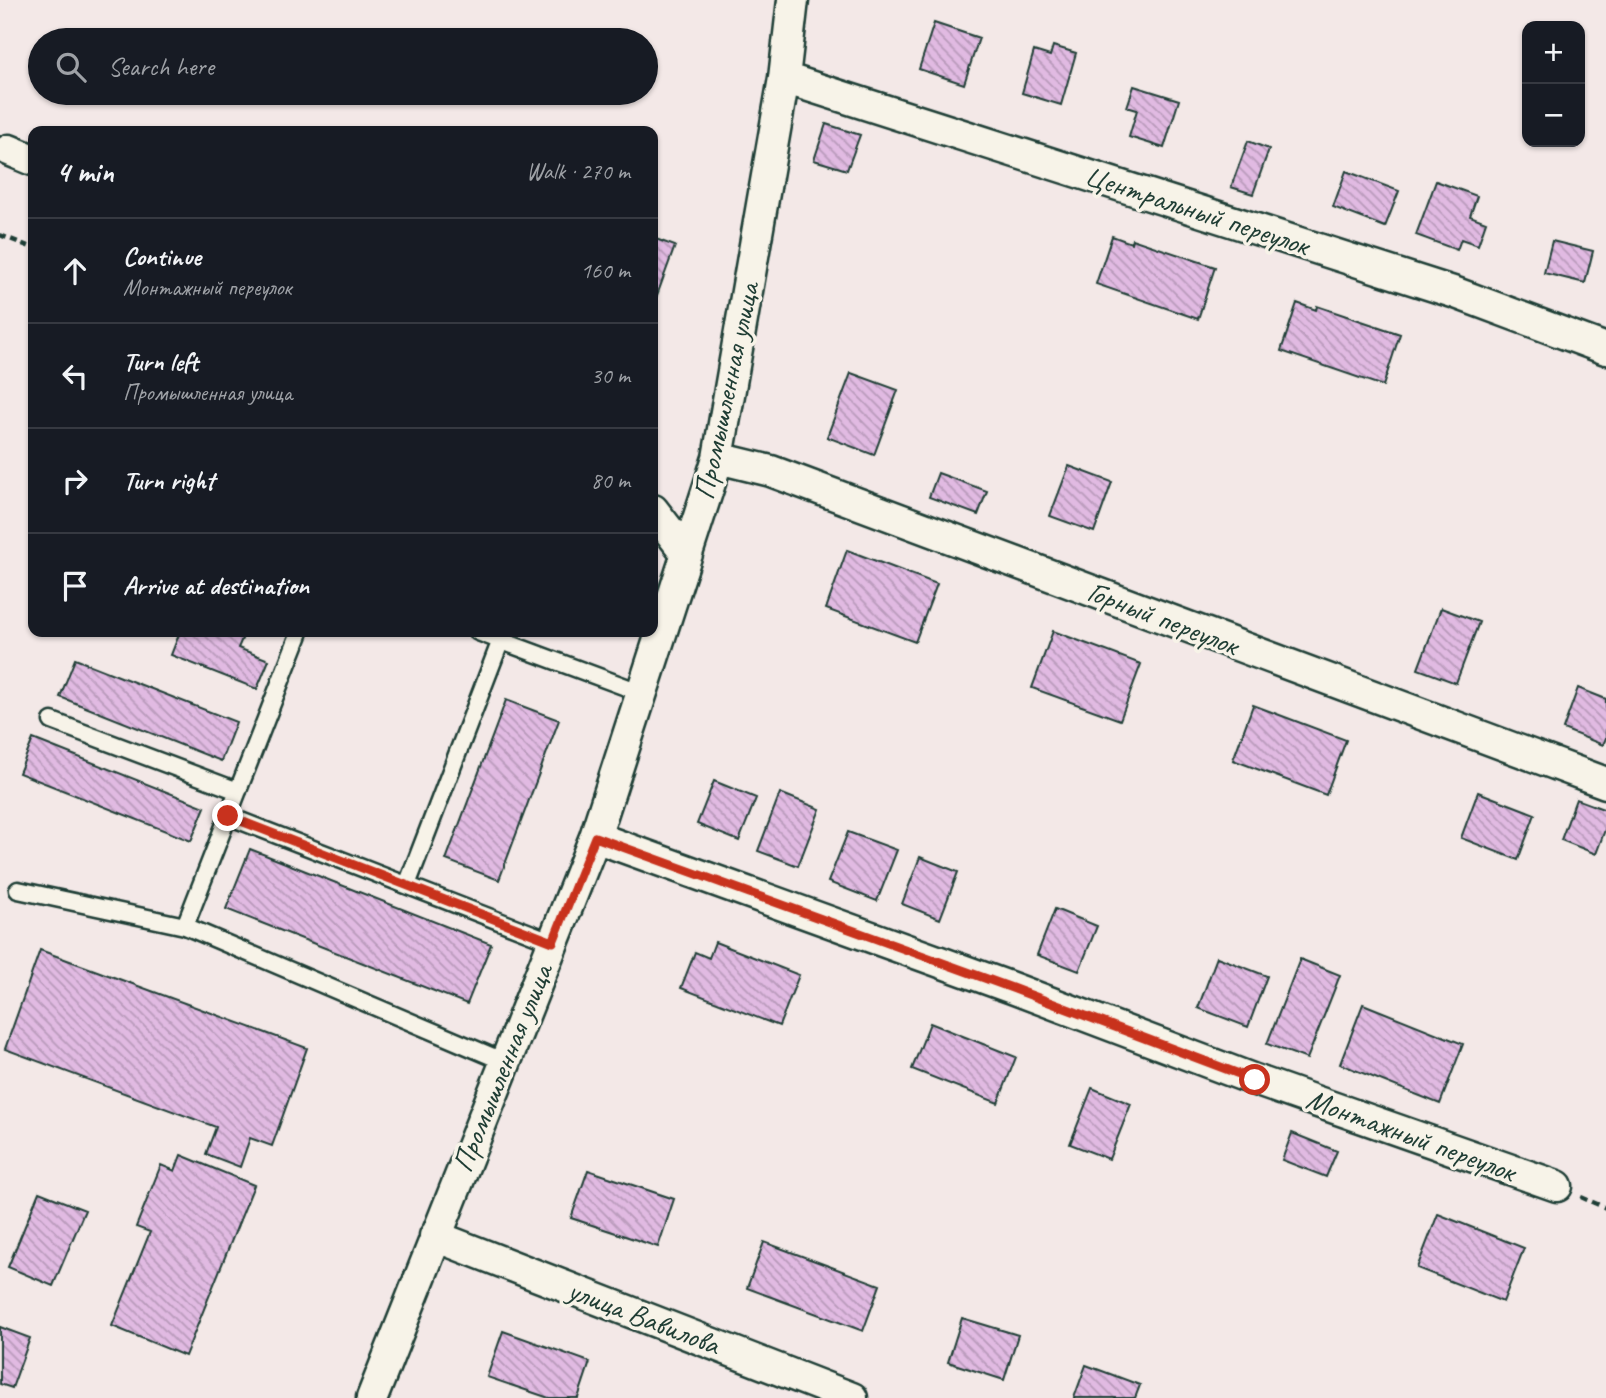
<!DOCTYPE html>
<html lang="en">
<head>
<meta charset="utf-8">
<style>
  :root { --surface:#171b24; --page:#242831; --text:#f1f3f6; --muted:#9ea1a6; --line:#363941 }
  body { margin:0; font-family:Caveat,sans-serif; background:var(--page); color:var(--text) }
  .controls { position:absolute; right:21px; top:21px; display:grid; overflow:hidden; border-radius:14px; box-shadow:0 2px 5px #0004 }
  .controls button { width:63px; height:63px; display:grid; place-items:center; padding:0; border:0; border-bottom:2px solid var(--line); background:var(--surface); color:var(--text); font:35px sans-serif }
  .stop { position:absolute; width:21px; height:21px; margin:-16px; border:5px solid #c8321e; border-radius:50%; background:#fff }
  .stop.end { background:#c8321e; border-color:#fff; box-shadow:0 2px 7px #0008 }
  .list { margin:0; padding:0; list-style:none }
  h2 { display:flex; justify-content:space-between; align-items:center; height:91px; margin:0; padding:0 28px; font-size:30px }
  h2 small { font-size:23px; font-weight:400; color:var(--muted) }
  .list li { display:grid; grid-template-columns:46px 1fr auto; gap:21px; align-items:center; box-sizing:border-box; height:105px; padding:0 28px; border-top:2px solid var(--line) }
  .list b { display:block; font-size:26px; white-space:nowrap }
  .list p { margin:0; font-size:23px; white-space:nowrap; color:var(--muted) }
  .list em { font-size:23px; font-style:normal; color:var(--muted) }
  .icon { flex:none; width:38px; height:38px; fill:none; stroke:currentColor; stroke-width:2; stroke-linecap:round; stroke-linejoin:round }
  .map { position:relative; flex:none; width:1606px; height:1398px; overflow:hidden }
  .search { position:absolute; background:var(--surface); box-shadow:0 2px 5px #0004; left:28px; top:28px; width:630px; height:77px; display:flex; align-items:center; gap:18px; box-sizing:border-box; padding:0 24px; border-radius:38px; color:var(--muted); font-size:26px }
  .panel { position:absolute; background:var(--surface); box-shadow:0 2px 5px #0004; left:28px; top:126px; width:630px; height:511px; border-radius:14px }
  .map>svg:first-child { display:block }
  .building { fill:url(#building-back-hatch); stroke:#1f3d34; stroke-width:2 }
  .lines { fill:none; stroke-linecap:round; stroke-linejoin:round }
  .service-casing { stroke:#1f3d34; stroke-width:21 }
  .minor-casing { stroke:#1f3d34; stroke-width:35 }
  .path { stroke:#1f3d34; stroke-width:4.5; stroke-dasharray:7 5; stroke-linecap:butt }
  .service { stroke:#f7f3e8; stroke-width:16 }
  .minor { stroke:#f7f3e8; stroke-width:30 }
  .route { stroke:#c8321e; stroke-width:9 }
  .labels { text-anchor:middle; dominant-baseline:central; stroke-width:7; stroke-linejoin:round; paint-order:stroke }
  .street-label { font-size:30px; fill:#1f3d34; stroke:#f7f3e8 }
</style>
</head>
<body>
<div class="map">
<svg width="1606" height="1398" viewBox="0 0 1606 1398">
  <defs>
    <pattern id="building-back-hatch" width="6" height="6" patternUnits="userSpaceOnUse" patternTransform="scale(1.75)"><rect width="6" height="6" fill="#e1bae2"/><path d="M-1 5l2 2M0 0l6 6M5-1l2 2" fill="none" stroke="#b698b8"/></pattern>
  </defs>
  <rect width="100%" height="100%" fill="#f3e8e7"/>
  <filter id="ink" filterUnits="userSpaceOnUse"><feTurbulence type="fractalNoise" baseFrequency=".0143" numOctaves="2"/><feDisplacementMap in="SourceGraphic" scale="14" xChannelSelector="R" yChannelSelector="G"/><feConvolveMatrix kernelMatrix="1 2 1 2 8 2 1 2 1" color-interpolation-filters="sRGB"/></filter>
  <g filter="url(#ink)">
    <!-- building -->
    <path class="building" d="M 934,23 L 979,38 L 964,84 L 919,69 Z
      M 1053,46 L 1076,53 L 1061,105 L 1022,93 L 1034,51 L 1050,56 Z
      M 1134,86 L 1179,100 L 1164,148 L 1129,137 L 1137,110 L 1127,107 Z
      M 826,124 L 860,135 L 847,170 L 814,160 Z
      M 1248,141 L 1269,149 L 1253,194 L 1231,187 Z
      M 1346,171 L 1399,191 L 1385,227 L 1333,207 Z
      M 1436,181 L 1477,196 L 1470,216 L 1486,222 L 1478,245 L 1461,239 L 1457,250 L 1416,235 Z
      M 1112,236 L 1131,243 L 1132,239 L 1215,267 L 1198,319 L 1096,284 Z
      M 653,238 L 675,246 L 656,298 L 653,297 Z
      M 1552,241 L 1593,251 L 1585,283 L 1544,273 Z
      M 1297,303 L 1316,310 L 1317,306 L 1400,334 L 1383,386 L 1281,351 Z
      M 851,373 L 898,390 L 874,455 L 827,437 Z
      M 1069,466 L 1112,482 L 1094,532 L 1050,516 Z
      M 938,473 L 987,491 L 978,515 L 929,497 Z
      M 847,550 L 937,584 L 915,642 L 826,609 Z
      M 1441,608 L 1479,622 L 1456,683 L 1418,669 Z
      M 1053,631 L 1141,664 L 1120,720 L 1032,688 Z
      M 180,632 L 245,632 L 238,648 L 269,660 L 257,689 L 171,655 Z
      M 75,659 L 236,722 L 221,761 L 60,697 Z
      M 1578,688 L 1606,699 L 1606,738 L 1603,745 L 1563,729 Z
      M 506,700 L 559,720 L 499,880 L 446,860 Z
      M 1253,705 L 1346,740 L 1326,795 L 1233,760 Z
      M 33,739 L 205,807 L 191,841 L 19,773 Z
      M 714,781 L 756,798 L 739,841 L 697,824 Z
      M 1478,792 L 1535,814 L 1518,860 L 1461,838 Z
      M 780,793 L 820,809 L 798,866 L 758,851 Z
      M 1576,799 L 1606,810 L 1606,827 L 1596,854 L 1561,840 Z
      M 848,832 L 897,850 L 877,901 L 828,882 Z
      M 250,849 L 491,944 L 467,1004 L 226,909 Z
      M 920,857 L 958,872 L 940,919 L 902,904 Z
      M 1055,909 L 1097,926 L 1079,971 L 1037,955 Z
      M 715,942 L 799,975 L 779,1026 L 681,988 L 695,952 L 709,958 Z
      M 40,950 L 307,1048 L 272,1146 L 250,1138 L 240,1167 L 206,1154 L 216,1127 L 5,1049 Z
      M 1217,957 L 1267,976 L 1248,1027 L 1198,1008 Z
      M 1300,959 L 1340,975 L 1307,1059 L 1267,1044 Z
      M 1363,1004 L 1463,1044 L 1440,1104 L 1340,1064 Z
      M 930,1023 L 1016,1057 L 998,1103 L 912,1069 Z
      M 1092,1088 L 1131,1104 L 1109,1159 L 1070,1144 Z
      M 1292,1133 L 1337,1151 L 1326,1177 L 1282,1160 Z
      M 181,1155 L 254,1185 L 185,1356 L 112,1326 L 150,1232 L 136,1227 L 161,1165 L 175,1171 Z
      M 588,1170 L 674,1199 L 658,1247 L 571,1218 Z
      M 39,1192 L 85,1210 L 53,1286 L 8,1267 Z
      M 1438,1214 L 1524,1248 L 1503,1302 L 1417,1268 Z
      M 764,1242 L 880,1285 L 863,1331 L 747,1288 Z
      M 962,1318 L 1018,1335 L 1004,1380 L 948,1362 Z
      M 0,1327 L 30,1338 L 12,1388 L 0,1384 Z
      M 503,1331 L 590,1362 L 578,1398 L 549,1398 L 487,1377 Z
      M 1086,1365 L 1140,1385 L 1135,1398 L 1074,1398 Z"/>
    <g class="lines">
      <!-- service casing -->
      <g class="service-casing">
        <path id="service" d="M 478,632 L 642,693
          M 52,721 L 238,791
          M 228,816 L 553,942
          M 407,885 L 501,640
          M 18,890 L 185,926 L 505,1062
          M 185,926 L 300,632"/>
      </g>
      <!-- minor casing -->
      <g class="minor-casing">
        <path id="minor" d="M 784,78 L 1456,293 L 1606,349
          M 9,150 L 33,160
          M 718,458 L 771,471 L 1606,783
          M 653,510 L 687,554
          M 595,837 L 1012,988 L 1255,1080 L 1557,1186
          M 435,1236 L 852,1398
          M 372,1398 L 595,837 L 718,458 L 784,78 L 793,0"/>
      </g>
      <!-- path -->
      <path class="path" d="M 0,235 L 33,248
        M 1581,1197 L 1606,1208"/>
      <!-- service -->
      <use href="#service" class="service"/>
      <!-- minor -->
      <use href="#minor" class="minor"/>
    </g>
  </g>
  <g class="lines" filter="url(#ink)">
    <!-- route -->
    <path class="route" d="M 228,816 L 553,942 L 595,837 L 1012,988 L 1255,1080"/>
  </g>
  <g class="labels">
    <!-- street labels -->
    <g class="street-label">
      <text transform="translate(1197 210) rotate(18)">Центральный переулок</text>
      <text transform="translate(726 391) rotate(-78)">Промышленная улица</text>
      <text transform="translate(1163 618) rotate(21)">Горный переулок</text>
      <text transform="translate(502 1068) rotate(-68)">Промышленная улица</text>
      <text transform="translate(1411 1135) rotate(20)">Монтажный переулок</text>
      <text transform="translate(644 1317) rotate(21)">улица Вавилова</text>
    </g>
  </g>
</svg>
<div class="controls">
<button>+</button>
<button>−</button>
</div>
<div class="stop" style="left:1255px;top:1080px"></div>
<div class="stop end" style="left:228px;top:816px"></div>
<div class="search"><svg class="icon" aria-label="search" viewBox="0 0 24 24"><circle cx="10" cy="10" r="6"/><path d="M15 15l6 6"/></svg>Search here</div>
<section class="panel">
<h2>4 min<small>Walk · 270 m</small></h2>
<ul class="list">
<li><svg class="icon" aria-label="ahead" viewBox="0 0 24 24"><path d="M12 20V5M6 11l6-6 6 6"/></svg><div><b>Continue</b><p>Монтажный переулок</p></div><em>160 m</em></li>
<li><svg class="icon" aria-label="left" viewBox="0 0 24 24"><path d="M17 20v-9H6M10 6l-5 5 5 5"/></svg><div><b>Turn left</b><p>Промышленная улица</p></div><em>30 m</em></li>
<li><svg class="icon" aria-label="right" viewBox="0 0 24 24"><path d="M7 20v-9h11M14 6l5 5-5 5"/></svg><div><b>Turn right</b></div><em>80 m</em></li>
<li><svg class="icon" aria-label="arrive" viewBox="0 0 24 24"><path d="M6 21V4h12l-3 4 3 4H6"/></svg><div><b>Arrive at destination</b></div></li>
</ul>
</section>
</div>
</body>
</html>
